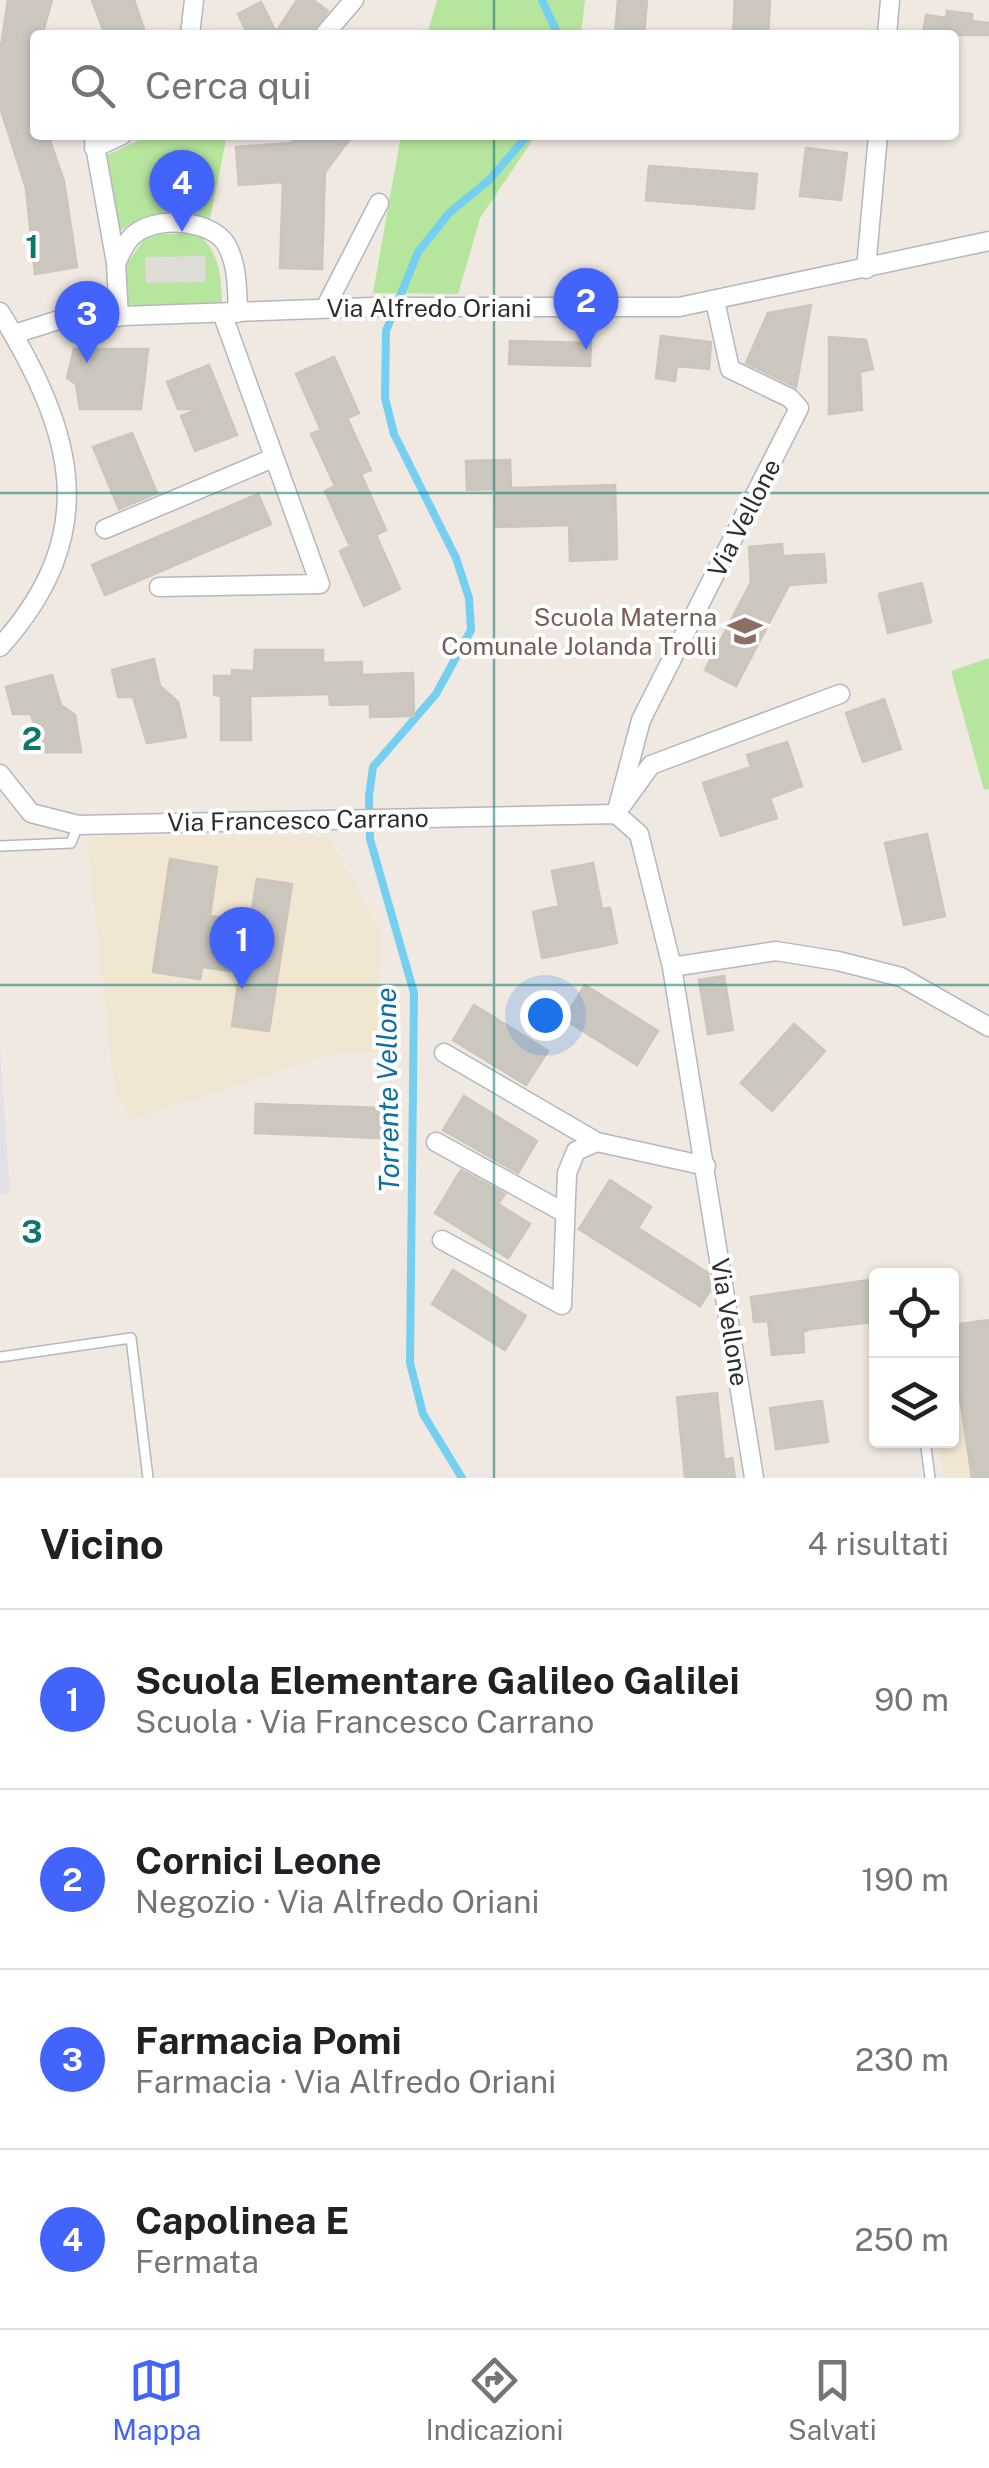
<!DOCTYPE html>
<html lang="it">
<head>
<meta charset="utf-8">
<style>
  :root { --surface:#fff; --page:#f6f6f6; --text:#202124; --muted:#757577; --line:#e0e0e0; --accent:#4264fb }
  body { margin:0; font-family:"Public Sans",sans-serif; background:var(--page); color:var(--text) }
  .controls { position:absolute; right:30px; bottom:30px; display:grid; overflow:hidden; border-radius:10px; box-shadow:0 2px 8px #0004 }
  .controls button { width:90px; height:90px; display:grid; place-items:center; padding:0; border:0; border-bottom:2px solid var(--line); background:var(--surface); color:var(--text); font:50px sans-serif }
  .you { position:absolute; left:545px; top:1015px; width:35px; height:35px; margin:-25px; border:8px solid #fff; border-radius:50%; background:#1a73e8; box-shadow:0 0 0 15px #1a73e833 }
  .badge { display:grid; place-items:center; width:65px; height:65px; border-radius:50%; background:var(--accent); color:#fff; font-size:32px; font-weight:700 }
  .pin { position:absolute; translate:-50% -82px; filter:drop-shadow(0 2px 5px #0008) }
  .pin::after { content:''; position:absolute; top:52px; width:35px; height:30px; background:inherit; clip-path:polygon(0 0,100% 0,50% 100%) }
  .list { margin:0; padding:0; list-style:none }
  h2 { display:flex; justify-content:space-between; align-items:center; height:130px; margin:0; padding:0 40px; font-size:42px }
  h2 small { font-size:32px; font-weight:400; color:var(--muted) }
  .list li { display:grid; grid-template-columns:65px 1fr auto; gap:30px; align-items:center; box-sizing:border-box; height:180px; padding:0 40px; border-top:2px solid var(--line) }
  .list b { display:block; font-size:38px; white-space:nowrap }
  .list p { margin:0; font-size:32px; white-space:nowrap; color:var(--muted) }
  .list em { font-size:32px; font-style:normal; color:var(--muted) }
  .icon { flex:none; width:55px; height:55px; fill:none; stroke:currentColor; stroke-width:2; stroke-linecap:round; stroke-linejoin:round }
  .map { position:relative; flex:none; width:989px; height:1478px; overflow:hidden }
  .search { position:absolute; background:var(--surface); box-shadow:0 2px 8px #0004; left:30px; right:30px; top:30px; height:110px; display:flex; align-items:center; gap:25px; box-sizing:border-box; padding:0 35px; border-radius:10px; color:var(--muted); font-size:38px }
  .sheet { height:850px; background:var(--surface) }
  nav { display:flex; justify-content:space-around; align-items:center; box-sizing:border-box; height:140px; border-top:2px solid var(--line); background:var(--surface); font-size:28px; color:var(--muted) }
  nav a { display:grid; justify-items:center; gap:5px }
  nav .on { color:var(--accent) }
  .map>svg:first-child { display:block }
  .industrial { fill:#e3e1e8 }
  .education { fill:#f0e6d1 }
  .green { fill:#b6e59e }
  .plaza { fill:#dfdcd8 }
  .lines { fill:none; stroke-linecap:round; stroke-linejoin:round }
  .stream { stroke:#75cff0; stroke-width:8 }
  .building { fill:#cbc7bf; stroke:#cbc5ba; stroke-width:2.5 }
  .service-casing { stroke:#b4b7c1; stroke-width:12 }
  .minor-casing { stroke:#b4b7c1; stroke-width:21 }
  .service { stroke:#fff; stroke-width:9 }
  .minor { stroke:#fff; stroke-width:18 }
  .grid { fill:none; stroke:#0f766e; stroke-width:2.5; stroke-opacity:0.55 }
  .labels { text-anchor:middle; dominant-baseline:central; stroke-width:8; stroke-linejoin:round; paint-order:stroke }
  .street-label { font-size:25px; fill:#2e2e2e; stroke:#fff }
  .education-label { font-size:25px; fill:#785e54; stroke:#fff; text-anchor:end }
  .water-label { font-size:28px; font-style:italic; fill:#0d6fa3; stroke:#fff }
  .grid-label { font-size:32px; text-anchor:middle; font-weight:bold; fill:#0f766e; stroke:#fff; stroke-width:8; stroke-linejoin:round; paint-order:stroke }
</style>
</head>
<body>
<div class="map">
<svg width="989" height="1478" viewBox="0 0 989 1478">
  <rect width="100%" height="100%" fill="#efe9e1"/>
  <!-- industrial -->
  <path class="industrial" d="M 0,1049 L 10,1194 L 0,1195 Z"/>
  <!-- education -->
  <path class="education" d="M 329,836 L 378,928 L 382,1051 L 333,1054 L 131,1119 L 115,1092 L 87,837 Z
    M 989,1376 L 989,1478 L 944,1478 L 939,1441 L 952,1440 L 952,1382 Z"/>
  <!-- green -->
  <path class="green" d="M 437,0 L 585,0 L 581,35 L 427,35 Z
    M 150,135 L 227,135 L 210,218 C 174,210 150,209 119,232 L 105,156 Z
    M 401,135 L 536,135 L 480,218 L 458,294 L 373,293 Z
    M 148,234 L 199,234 C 221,256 221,277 222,306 L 124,309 L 123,269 Z
    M 989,658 L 989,789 L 984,790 L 951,671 Z"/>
  <!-- plaza -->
  <path class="plaza" d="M 205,256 L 205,282 L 146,283 L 145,257 Z"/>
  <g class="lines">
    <!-- stream -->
    <path class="stream" d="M 542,0 L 558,35
      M 462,1478 L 423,1414 L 410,1363 L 414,993 L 370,839 L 369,796 L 373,767 L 436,694 L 471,630 L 469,598 L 456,558 L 394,434 L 385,398 L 386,331 L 418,252 L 449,213 L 489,180 L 528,135"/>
  </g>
  <!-- building -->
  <path class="building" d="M 8,0 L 52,0 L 42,35 L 35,35 L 35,135 L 48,135 L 64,181 L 77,267 L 35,274 L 26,188 L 0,107 L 0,53 Z
    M 92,0 L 134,0 L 146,35 L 105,35 Z
    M 297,0 L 313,0 L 328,11 L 312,35 L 248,35 L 238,14 L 261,2 L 276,32 Z
    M 618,0 L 647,0 L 644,35 L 615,35 Z
    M 735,0 L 770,0 L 768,35 L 733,35 Z
    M 947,11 L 972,14 L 972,21 L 989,23 L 989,35 L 923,35 L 926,15 L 946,18 Z
    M 297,135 L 353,135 L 325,172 L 322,269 L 280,268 L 283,182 L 239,185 L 236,147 L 291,143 Z
    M 806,148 L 847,153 L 841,200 L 800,196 Z
    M 649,166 L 757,174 L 754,209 L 646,200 Z
    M 811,305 L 796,387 L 746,363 L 768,313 Z
    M 661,336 L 711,342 L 709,369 L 677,366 L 675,381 L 656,378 Z
    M 829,337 L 866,340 L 873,369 L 860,372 L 862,410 L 829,414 Z
    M 510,341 L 591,343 L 590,366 L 509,364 Z
    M 74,349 L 148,349 L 141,409 L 80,409 L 76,384 L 67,378 Z
    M 334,357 L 359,413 L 347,418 L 371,470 L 361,474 L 386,530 L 376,535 L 400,589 L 364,606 L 340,551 L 350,546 L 325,491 L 335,486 L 311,434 L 321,430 L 296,374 Z
    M 209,365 L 237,435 L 195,451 L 181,416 L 199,409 L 178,409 L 167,382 Z
    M 132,433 L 157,493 L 119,509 L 93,447 Z
    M 510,460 L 511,488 L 615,485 L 617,559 L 570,561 L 569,525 L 496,527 L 495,489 L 467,490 L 466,461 Z
    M 258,494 L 271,524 L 105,595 L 92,565 Z
    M 782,544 L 783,556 L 824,554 L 826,582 L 789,585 L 736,686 L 705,670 L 751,582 L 749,547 Z
    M 922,583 L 931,622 L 888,633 L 879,594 Z
    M 255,650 L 323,650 L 323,663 L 362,662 L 362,675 L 413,673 L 414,716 L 370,717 L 370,704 L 330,705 L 329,694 L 250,696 L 251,740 L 221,740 L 221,696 L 214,695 L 214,676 L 232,676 L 232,670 L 254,671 Z
    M 154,659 L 160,686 L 178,702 L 186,737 L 147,743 L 133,697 L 118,697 L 112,670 Z
    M 52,675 L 61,705 L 75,715 L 81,752 L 42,752 L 31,714 L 13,714 L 6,687 Z
    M 884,699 L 901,749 L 863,762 L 846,713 Z
    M 787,742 L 802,786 L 770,798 L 777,818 L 721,836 L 703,783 L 751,767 L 747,755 Z
    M 927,834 L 945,916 L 904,925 L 885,843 Z
    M 170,859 L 217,867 L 210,916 L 250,922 L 257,879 L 292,884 L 269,1031 L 232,1026 L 240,972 L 202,967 L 200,979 L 153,972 Z
    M 593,863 L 602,909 L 610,908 L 617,943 L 542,958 L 533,912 L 559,906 L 552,871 Z
    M 724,976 L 733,1030 L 708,1034 L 699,980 Z
    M 585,985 L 658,1031 L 637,1065 L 564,1019 Z
    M 474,1005 L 548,1051 L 526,1085 L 453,1040 Z
    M 794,1024 L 825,1051 L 772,1111 L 741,1083 Z
    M 464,1096 L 537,1141 L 518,1173 L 443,1130 Z
    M 256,1104 L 382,1108 L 381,1138 L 255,1133 Z
    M 461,1170 L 505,1194 L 498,1204 L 530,1224 L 508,1258 L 435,1213 Z
    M 610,1180 L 651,1207 L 638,1228 L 708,1273 L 711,1289 L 700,1306 L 579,1229 Z
    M 453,1270 L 526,1316 L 505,1350 L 432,1304 Z
    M 870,1280 L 875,1322 L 810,1329 L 803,1332 L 804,1352 L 772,1355 L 768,1321 L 754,1322 L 751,1297 Z
    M 989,1320 L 989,1478 L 972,1478 L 956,1370 L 952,1371 L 952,1325 Z
    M 717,1393 L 724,1460 L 732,1458 L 735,1478 L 685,1478 L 677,1397 Z
    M 822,1401 L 828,1442 L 776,1449 L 770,1408 Z"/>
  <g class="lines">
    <!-- service casing -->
    <g class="service-casing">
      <path id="service" d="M 0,846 L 71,843 L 78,825
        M 0,1357 L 131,1338 L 148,1478
        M 925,1440 L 930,1478"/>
    </g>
    <!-- minor casing -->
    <g class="minor-casing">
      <path id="minor" d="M 190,35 L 194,0
        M 324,35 L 354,0
        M 887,35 L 890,0
        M 93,135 L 116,263 L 119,317
        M 94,148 L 122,135
        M 116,263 C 122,251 127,238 139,231 C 161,217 211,220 226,244 C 238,264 237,291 238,313
        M 866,269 L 878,135
        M 325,308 L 379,203
        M 0,312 C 74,433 103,532 0,647
        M 14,334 L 65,318 L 373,307 L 679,307 L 989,241
        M 105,529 L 273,458
        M 159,587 L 320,584 L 222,313
        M 0,774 L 31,813 L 78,825 L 616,814
        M 622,805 L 651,765 L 840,694
        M 616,814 L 639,834 L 672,967 L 754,1478
        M 616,814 L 641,720 L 799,408 L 790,398 L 730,369 L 715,301
        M 672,967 L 776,951 L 838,961 L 901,977 L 989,1027
        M 444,1053 L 597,1142
        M 436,1142 L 565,1213
        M 442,1240 L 562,1305 L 567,1173 L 576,1151 L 597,1142 L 706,1166"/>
    </g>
    <!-- service -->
    <use href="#service" class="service"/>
    <!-- minor -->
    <use href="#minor" class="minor"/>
  </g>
  <!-- grid -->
  <path class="grid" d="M 494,0 L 494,35M 494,135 L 494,1478M 0,493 L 989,493M 0,985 L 989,985"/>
  <!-- icons -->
  <defs>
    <g id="school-bare" transform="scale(2.7)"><path d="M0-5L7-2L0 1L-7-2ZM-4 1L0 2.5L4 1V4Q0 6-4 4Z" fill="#8d6e63" stroke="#fff" stroke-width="2.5" paint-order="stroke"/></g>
  </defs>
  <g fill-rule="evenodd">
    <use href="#school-bare" x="745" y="631"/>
  </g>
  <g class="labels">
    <!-- street labels -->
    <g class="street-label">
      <text x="429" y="308">Via Alfredo Oriani</text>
      <text transform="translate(744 518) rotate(-63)">Via Vellone</text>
      <text transform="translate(298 820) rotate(-1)">Via Francesco Carrano</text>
      <text transform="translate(730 1322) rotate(81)">Via Vellone</text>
    </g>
    <!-- education labels -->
    <g class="education-label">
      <text x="717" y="617">Scuola Materna<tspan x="717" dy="29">Comunale Jolanda Trolli</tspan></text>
    </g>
    <!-- water labels -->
    <g class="water-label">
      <text transform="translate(387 1090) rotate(-91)">Torrente Vellone</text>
    </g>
  </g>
  <g class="grid-label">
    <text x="32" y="258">1</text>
    <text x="32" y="750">2</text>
    <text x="32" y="1243">3</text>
  </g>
</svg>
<div class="controls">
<button><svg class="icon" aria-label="locate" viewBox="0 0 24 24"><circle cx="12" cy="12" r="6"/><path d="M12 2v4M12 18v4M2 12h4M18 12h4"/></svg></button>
<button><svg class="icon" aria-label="layers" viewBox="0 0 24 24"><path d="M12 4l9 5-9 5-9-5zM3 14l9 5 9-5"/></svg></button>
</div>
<div class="you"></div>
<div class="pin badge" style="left:242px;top:989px">1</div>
<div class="pin badge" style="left:586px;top:350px">2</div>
<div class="pin badge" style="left:87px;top:363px">3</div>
<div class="pin badge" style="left:182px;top:232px">4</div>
<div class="search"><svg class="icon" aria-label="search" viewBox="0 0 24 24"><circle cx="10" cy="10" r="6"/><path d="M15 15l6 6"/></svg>Cerca qui</div>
</div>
<section class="sheet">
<h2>Vicino<small>4 risultati</small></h2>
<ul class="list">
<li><span class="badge">1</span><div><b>Scuola Elementare Galileo Galilei</b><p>Scuola · Via Francesco Carrano</p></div><em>90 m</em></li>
<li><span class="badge">2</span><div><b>Cornici Leone</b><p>Negozio · Via Alfredo Oriani</p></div><em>190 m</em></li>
<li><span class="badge">3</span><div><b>Farmacia Pomi</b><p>Farmacia · Via Alfredo Oriani</p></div><em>230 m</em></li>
<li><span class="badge">4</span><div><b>Capolinea E</b><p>Fermata</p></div><em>250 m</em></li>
</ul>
</section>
<nav>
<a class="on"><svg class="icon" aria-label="map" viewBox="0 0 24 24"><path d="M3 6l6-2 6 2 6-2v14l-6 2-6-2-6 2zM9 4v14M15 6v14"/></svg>Mappa</a>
<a><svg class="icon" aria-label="directions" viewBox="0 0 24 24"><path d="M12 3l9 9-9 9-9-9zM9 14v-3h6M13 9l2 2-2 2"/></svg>Indicazioni</a>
<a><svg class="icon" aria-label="saved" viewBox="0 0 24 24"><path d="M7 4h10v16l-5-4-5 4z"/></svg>Salvati</a>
</nav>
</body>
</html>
